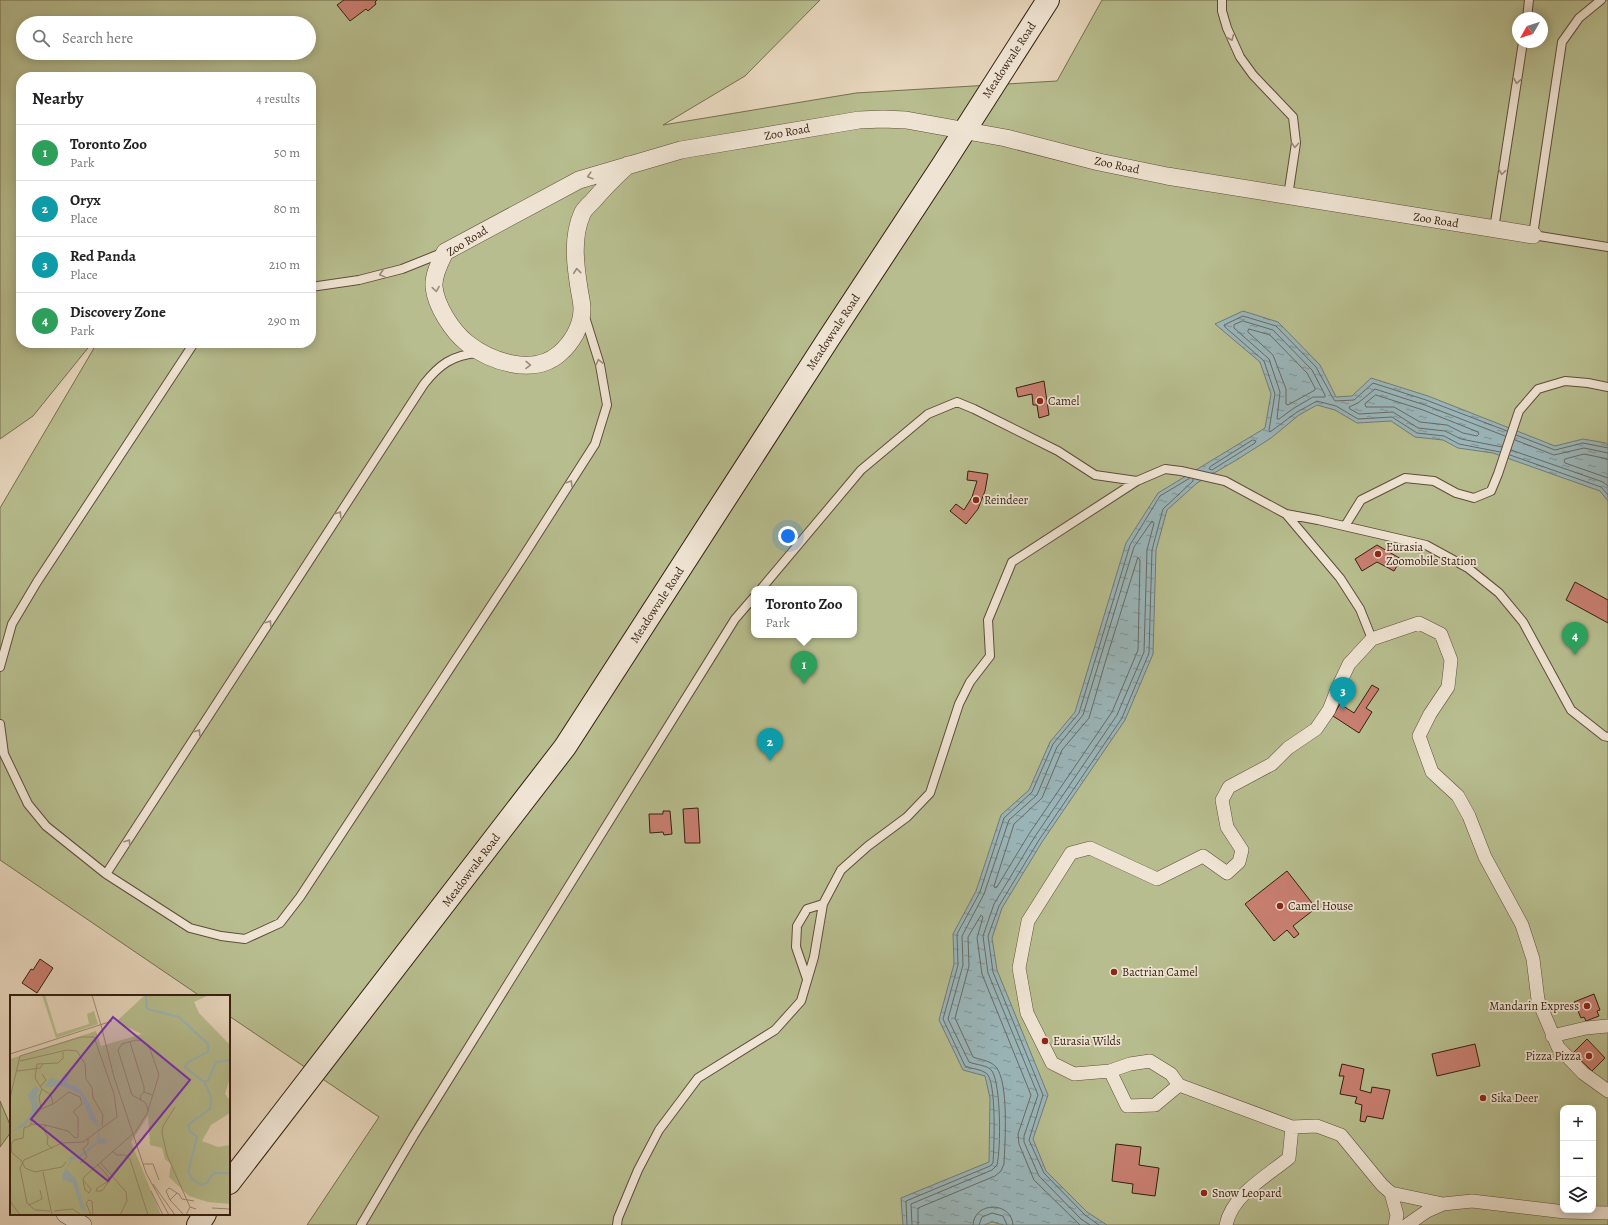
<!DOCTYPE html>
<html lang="en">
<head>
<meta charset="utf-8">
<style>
  :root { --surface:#fff; --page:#f6f6f6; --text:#222; --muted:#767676; --line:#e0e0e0; --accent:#d93025 }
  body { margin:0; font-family:Alegreya,serif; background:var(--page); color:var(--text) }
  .controls { position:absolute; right:12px; bottom:12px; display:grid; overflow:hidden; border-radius:8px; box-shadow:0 2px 10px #0003 }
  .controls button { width:36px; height:36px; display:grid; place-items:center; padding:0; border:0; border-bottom:1px solid var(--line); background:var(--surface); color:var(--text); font:20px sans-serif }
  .compass { position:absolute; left:1512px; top:12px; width:36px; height:36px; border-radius:50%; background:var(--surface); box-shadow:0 2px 10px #0003; rotate:231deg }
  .you { position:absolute; left:788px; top:536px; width:14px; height:14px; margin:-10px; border:3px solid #fff; border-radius:50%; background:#1a73e8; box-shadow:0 0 0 6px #1a73e833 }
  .badge { display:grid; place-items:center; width:26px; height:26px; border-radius:50%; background:var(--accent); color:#fff; font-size:13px; font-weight:700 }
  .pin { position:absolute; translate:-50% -33px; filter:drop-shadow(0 1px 2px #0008) }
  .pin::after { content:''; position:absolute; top:21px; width:14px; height:12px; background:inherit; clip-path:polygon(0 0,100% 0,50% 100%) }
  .popup { position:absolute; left:751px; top:586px; width:106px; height:52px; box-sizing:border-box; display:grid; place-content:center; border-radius:8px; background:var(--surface); filter:drop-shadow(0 1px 3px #0005); font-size:13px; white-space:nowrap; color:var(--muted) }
  .popup b { font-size:15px; color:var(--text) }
  .popup::after { content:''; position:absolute; left:50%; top:100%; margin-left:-8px; border:8px solid transparent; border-top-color:var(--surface) }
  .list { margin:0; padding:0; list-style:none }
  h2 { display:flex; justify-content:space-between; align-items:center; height:52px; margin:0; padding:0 16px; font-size:17px }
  h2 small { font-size:13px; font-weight:400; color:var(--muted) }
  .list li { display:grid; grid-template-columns:26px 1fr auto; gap:12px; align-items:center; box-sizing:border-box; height:56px; padding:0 16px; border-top:1px solid var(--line) }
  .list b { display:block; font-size:15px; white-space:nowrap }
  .list p { margin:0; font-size:13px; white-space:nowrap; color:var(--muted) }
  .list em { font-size:13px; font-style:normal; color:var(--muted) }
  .icon { flex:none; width:22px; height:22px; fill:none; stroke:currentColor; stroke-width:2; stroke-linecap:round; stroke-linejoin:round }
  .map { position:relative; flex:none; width:1608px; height:1225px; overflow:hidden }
  .search { position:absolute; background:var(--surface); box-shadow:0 2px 10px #0003; left:16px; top:16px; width:300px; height:44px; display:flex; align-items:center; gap:10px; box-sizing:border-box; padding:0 14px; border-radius:22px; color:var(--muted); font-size:15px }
  .panel { position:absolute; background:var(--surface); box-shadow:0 2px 10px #0003; left:16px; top:72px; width:300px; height:276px; border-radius:16px }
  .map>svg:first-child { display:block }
  .park { fill:#b7bd8e; stroke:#766e4e; fill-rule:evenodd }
  .water { fill:url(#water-ripples); stroke:#727a76 }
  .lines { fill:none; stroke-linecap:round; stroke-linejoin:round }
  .shore { stroke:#686a64; stroke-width:1 }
  .building { fill:#c87f70; stroke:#351f0f }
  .service-casing { stroke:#614c3a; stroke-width:10 }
  .pedestrian-casing { stroke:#614c3a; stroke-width:14 }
  .minor-casing { stroke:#614c3a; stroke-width:18 }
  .secondary-casing { stroke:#351f0f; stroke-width:24 }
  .service { stroke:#efe4d3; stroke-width:8 }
  .pedestrian { stroke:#efe4d3; stroke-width:13 }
  .minor { stroke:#efe4d3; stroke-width:17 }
  .secondary { stroke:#efe4d3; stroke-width:22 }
  .oneway { stroke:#9b8b7b }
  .poi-dot { fill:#8f2418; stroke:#efe4d3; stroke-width:1.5 }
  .labels { text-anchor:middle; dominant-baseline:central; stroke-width:3.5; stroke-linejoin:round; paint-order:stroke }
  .street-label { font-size:12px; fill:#351f0f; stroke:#efe4d3 }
  .poi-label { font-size:12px; fill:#351f0f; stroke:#efe4d3; text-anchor:start }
  .inset-river { fill:none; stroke:#9ab6ba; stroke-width:2 }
  .inset-road { fill:none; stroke:#9f8c76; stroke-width:1 }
  .view { fill:#7b2cbf; fill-opacity:0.15; stroke:#7b2cbf; stroke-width:2 }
  .inset-edge { fill:none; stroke:#351f0f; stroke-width:2 }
</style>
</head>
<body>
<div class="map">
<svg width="1608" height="1225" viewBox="0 0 1608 1225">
  <defs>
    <pattern id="water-ripples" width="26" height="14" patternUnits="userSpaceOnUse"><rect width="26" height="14" fill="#9ab6ba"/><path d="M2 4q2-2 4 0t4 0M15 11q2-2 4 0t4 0" fill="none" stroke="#7e9396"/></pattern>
  </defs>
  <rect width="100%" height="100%" fill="#e6d5bb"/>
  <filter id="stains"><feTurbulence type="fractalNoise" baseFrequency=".005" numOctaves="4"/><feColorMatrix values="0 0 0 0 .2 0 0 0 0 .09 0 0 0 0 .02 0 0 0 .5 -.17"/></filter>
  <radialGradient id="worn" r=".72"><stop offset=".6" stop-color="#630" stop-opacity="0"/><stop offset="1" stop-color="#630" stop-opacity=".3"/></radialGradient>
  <!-- park -->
  <path class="park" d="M 0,0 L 820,0 L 745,76 L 663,125 L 856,93 L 1057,81 L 1102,0 L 1608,0 L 1608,1225 L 307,1225 L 379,1117 L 229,1016 L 229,996 L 200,996 L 0,860 L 0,508 L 97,343 L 311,343 L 311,77 L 21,77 L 21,343 L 92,343 L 33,416 L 0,439 ZM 1518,18 L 1542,18 L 1542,42 L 1518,42 ZM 23,23 L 309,23 L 309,53 L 23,53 ZM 754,589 L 854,589 L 854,635 L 754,635 ZM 1563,1108 L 1593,1108 L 1593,1210 L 1563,1210 Z
    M 0,1101 L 11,1127 L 11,1132 L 0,1147 Z"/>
  <!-- water -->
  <path class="water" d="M 1243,311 L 1278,322 L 1320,365 L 1336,397 L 1352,396 L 1371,378 L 1428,396 L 1555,446 L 1583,439 L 1606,443 L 1608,445 L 1608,501 L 1600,491 L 1493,453 L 1458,448 L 1443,440 L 1415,437 L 1391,421 L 1357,423 L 1335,410 L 1317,405 L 1299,415 L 1271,438 L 1238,459 L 1197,483 L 1167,510 L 1156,550 L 1153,654 L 1125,720 L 1042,842 L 1002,908 L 992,938 L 997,970 L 1048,1095 L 1033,1139 L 1046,1171 L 1087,1212 L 1107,1225 L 1004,1225 L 992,1222 L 984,1225 L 903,1225 L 901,1198 L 989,1162 L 990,1098 L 985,1076 L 963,1070 L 939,1020 L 954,964 L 953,934 L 976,891 L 1001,815 L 1029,790 L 1050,742 L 1075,712 L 1126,543 L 1158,493 L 1265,428 L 1271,394 L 1260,362 L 1215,324 Z"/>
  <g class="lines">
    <!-- shore -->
    <path class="shore" d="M 1243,321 L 1273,330 L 1312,370 L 1325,395 L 1325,397 L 1313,397 L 1294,408 L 1279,419 L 1277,419 L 1280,392 L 1269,359 L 1234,328 L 1234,325 Z
      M 1249,329 L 1270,335 L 1307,373 L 1315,388 L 1315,390 L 1288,405 L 1286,404 L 1286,389 L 1273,355 L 1248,332 Z
      M 1376,395 L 1423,410 L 1478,432 L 1479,434 L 1477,436 L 1463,433 L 1447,425 L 1420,422 L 1394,407 L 1366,407 L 1365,404 Z
      M 1516,435 L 1555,450 L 1583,443 L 1608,448
      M 1253,440 L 1256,441 L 1255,443 L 1212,470 L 1209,469 L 1210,467 Z
      M 1515,440 L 1554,455 L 1584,448 L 1608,453
      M 1502,447 L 1461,439 L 1445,431 L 1418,428 L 1393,412 L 1359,414 L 1350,409 L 1349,407 L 1358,403 L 1375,389 L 1425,405 L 1505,436
      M 1511,450 L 1603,482 L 1608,486
      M 1500,452 L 1459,444 L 1444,436 L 1417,433 L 1392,417 L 1358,419 L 1336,406 L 1317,401 L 1297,412 L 1270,432 L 1269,430 L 1275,394 L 1264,361 L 1225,327 L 1224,325 L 1243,316 L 1276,326 L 1316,367 L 1333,398 L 1335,401 L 1354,400 L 1373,383 L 1426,400 L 1507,431
      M 1510,455 L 1601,487 L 1608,495
      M 1608,459 L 1584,454 L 1565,459 L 1564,461 L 1565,463 L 1608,478
      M 1138,558 L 1140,560 L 1138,650 L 1112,712 L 1029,834 L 997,887 L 995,888 L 994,886 L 1014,824 L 1042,798 L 1062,750 L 1089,718 L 1105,663 Z
      M 907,1225 L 906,1201 L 990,1166 L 993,1163 C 994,1149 997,1080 986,1073 C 981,1069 971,1069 965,1066 L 943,1019 L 958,965 L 957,934 L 980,892 L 1004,818 L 1032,792 L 1053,744 L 1079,713 L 1130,545 L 1160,496 L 1190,478
      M 912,1225 L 911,1204 L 992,1170 L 997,1165 C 1001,1148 1001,1085 992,1071 C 988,1065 976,1065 969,1062 L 948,1019 L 963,965 L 962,936 L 984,894 L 1009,820 L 1037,795 L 1057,747 L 1083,715 L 1134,547 L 1152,521 L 1154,523 L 1147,550 L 1144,652 L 1117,715 L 1034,838 L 994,904 L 983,936 L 988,973 L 1038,1095 L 1024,1136 L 1024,1142 L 1039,1176 L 1081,1219 L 1090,1225
      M 918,1225 L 918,1208 L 995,1176 L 1001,1171 L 1004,1164 C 1005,1143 1009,1082 996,1067 C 990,1060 980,1060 973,1057 L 955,1018 L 969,966 L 968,937 L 981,915 L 983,917 L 977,938 L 982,974 L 1031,1095 L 1018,1134 L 1019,1144 L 1034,1180 L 1080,1225
      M 973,1225 C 974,1201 1012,1201 1013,1225
      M 979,1225 L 982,1217 L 992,1213 L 1003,1216 L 1007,1225
      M 1099,1225 L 1085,1215 L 1044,1173 L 1029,1140 L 1043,1095 L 993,972 L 988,936 L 999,906 L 1039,840 L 1122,718 L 1149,653 L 1152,550 L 1163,509 L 1193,481 L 1193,479"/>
  </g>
  <!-- building -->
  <path class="building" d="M 344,0 L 377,0 L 375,2 L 376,4 L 368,11 L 366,9 L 350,21 L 337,5 Z
    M 1044,381 L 1049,415 L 1039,418 L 1037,405 L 1033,405 L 1032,394 L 1018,397 L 1016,388 Z
    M 968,471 L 988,474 L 985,491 L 978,509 L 966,524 L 950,511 L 956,504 L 964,510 L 972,497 L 977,481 L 967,480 Z
    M 1377,545 L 1401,559 L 1394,571 L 1377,562 L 1362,571 L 1355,559 Z
    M 1575,582 L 1608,600 L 1608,623 L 1566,600 Z
    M 1372,685 L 1379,689 L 1366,708 L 1372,712 L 1359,733 L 1333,716 L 1340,704 L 1354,713 Z
    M 698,808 L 700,843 L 685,843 L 683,809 Z
    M 663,811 L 670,811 L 672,834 L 664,835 L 663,832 L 650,833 L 649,814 L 663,814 Z
    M 1287,871 L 1316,908 L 1293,926 L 1299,934 L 1294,938 L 1287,930 L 1274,941 L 1245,904 Z
    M 40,959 L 53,968 L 37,993 L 22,983 L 31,969 L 33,970 Z
    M 1594,994 L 1600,1010 L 1597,1011 L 1599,1016 L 1586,1021 L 1584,1017 L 1581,1018 L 1574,1002 Z
    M 1587,1039 L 1605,1058 L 1592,1071 L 1573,1053 Z
    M 1475,1044 L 1480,1066 L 1437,1076 L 1432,1054 Z
    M 1342,1064 L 1364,1069 L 1360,1090 L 1371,1093 L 1372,1087 L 1390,1090 L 1383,1119 L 1367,1116 L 1365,1122 L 1360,1121 L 1362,1105 L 1355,1103 L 1357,1097 L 1340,1094 L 1344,1076 L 1339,1076 Z
    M 1116,1144 L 1141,1147 L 1139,1165 L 1159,1168 L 1155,1196 L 1132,1193 L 1133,1184 L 1112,1181 Z"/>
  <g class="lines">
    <!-- service casing -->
    <g class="service-casing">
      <path id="service" d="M 1222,0 L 1222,11 L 1227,28 L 1240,57 L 1253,75 L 1293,117 L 1296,143 L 1288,196
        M 1601,0 L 1579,18 L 1562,42 L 1533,235 L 1608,247
        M 1527,18 L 1529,0
        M 1494,229 L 1523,42
        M 311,287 L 359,280 L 402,269 L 442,253
        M 1286,514 L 1340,578 L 1360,609 L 1372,639
        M 1345,526 L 1361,500 L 1405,478 L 1434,481 L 1456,493 L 1474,498 L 1491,491 L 1498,474 L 1519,411 L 1538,389 L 1565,381 L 1588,383 L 1608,387
        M 761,589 L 861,470 L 928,414 L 957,402 L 974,409 L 1058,451 L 1095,475 L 1137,481 L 1165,469 L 1181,471 L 1225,481 L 1286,514 L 1318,520 L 1426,545 L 1468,568 L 1499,593 L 1523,622 L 1571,710 L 1604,736 L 1608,737
        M 0,667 L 12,624 L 37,582 L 194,343
        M 0,724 L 4,754 L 28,804 L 46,826 L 106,874 L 190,928 L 221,936 L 245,939 L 280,923 L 300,897 L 521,560 L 595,444 L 607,405 L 600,365 L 585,317
        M 106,874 L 424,384 C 439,365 452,355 478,353
        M 807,979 L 796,947 L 797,926 L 807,909 L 823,904
        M 361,1225 L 414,1135 L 735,619 L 754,597
        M 617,1225 L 618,1218 L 638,1170 L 659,1130 L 698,1078 L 775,1030 L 801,1001 L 814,957 L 823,904 L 841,870 L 868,846 L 907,817 L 930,793 L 959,704 L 970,682 L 990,656 L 988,620 L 1012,562 L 1137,481"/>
    </g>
    <!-- pedestrian casing -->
    <g class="pedestrian-casing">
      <path id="pedestrian" d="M 1552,1036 L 1586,1028 L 1608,1026
        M 1110,1071 L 1130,1064 L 1150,1061 L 1171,1074 L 1179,1085
        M 1292,1127 L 1317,1126 L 1341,1135 L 1382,1185 L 1391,1193 L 1443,1204
        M 1391,1193 L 1397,1215 L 1395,1225
        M 1226,1225 C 1232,1195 1267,1176 1289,1158 L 1292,1127 L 1179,1085 L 1155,1105 L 1127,1106 L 1110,1071 L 1074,1074 L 1052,1063 L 1027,1013 L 1019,968 L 1028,921 L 1071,853 L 1090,848 L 1157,879 L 1203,856 L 1227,873 L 1239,862 L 1242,850 L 1227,827 L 1222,800 L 1229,787 L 1272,764 L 1288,748 L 1316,729 L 1329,710 L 1338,687 L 1349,664 L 1372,639 L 1419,623 L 1441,634 L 1451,660 L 1448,687 L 1430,714 L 1419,736 L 1432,772 L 1458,796 L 1469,816 L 1485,857 L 1522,925 L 1533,959 L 1538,1000 L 1558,1047 L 1583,1073 L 1608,1091
        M 1407,1225 L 1427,1211 L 1443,1204 L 1472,1201 L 1565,1212 L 1608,1213"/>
    </g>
    <!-- minor casing -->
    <g class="minor-casing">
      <path id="minor" d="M 628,165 C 615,177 603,189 592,202 C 589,205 584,209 582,214 C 572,237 575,263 579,288 C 580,295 582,302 582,309 C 582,326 572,343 559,354 C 533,376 491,362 467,343 C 452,331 436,306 434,287 C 433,275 440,262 445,252 L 579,180 L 681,150 L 859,120 L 883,119 L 906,120 L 1006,138 L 1099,162 L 1167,176 L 1533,235
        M 65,1214 L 83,1225"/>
    </g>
    <!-- secondary casing -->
    <g class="secondary-casing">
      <path id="secondary" d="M 229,1183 L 565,747 L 829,338 L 942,166 L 1048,0
        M 198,1225 L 205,1214"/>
    </g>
    <!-- service -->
    <use href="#service" class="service"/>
    <!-- pedestrian -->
    <use href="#pedestrian" class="pedestrian"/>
    <!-- minor -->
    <use href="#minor" class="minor"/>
    <!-- secondary -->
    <use href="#secondary" class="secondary"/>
  </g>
  <!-- one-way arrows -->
  <defs><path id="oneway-chevron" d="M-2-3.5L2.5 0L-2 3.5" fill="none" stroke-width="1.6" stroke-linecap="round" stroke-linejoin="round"/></defs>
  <g class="oneway">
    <use href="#oneway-chevron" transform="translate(1231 38) rotate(67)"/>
    <use href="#oneway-chevron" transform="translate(1517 81) rotate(99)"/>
    <use href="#oneway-chevron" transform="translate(1295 145) rotate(93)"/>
    <use href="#oneway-chevron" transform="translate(1502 172) rotate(99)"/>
    <use href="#oneway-chevron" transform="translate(590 176) rotate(163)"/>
    <use href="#oneway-chevron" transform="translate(577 271) rotate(-96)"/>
    <use href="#oneway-chevron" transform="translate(382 274) rotate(165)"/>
    <use href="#oneway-chevron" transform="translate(436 289) rotate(81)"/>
    <use href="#oneway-chevron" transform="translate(599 362) rotate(-104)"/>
    <use href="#oneway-chevron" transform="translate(528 365) rotate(1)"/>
    <use href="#oneway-chevron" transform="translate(570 483) rotate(-58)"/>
    <use href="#oneway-chevron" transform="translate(339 514) rotate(-57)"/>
    <use href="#oneway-chevron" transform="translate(269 623) rotate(-57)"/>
    <use href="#oneway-chevron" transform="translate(198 732) rotate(-57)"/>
    <use href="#oneway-chevron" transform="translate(128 842) rotate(-57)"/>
  </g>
  <!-- markers -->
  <g class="poi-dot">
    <circle cx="1040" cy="401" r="4"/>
    <circle cx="976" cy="500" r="4"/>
    <circle cx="1378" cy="554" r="4"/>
    <circle cx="1280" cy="906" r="4"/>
    <circle cx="1114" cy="972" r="4"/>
    <circle cx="1587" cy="1006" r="4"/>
    <circle cx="1045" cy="1041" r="4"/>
    <circle cx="1589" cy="1056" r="4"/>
    <circle cx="1483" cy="1098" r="4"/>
    <circle cx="1204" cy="1193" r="4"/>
  </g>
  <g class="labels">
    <!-- street labels -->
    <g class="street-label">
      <text transform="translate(1009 60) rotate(-57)">Meadowvale Road</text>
      <text transform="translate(787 132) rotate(-10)">Zoo Road</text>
      <text transform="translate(1117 165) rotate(12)">Zoo Road</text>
      <text transform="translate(1436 220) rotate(9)">Zoo Road</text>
      <text transform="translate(467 241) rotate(-32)">Zoo Road</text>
      <text transform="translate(833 332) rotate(-57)">Meadowvale Road</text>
      <text transform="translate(657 605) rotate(-57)">Meadowvale Road</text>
      <text transform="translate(471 870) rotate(-53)">Meadowvale Road</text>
    </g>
    <!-- poi labels -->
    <g class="poi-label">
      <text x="1048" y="401">Camel</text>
      <text x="984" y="500">Reindeer</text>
      <text x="1386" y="547">Eurasia<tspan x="1386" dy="14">Zoomobile Station</tspan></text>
      <text x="1288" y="906">Camel House</text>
      <text x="1122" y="972">Bactrian Camel</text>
      <text x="1579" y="1006" text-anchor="end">Mandarin Express</text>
      <text x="1053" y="1041">Eurasia Wilds</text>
      <text x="1581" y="1056" text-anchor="end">Pizza Pizza</text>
      <text x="1491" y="1098">Sika Deer</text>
      <text x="1212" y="1193">Snow Leopard</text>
    </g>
  </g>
  <!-- overview -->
  <g transform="translate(10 995)">
    <rect width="220" height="220" fill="#e6d5bb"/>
    <path d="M 32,0 L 35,0 L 47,39 L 79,29 L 77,19 L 84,16 L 88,29 L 46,43 ZM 135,0 L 199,0 L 184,7 L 189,18 L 220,50 L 220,83 L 215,99 L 220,106 L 220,118 L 201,130 L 192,146 L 208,152 L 220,150 L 220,209 L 198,207 L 179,201 L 159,182 L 161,169 L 155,164 L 152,153 L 140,150 L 138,121 L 121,147 L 151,220 L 0,220 L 0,64 L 86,36 L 91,51 L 132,39 L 108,28 L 108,25 Z" fill="#b7bd8e"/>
    <path d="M 55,78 L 59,80 L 57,88 L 68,92 L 78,106 L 90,133 L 89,143 L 98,145 L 95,149 L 87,149 L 70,163 L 62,165 L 56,174 L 66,184 L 76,217 L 71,214 L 63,188 L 53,185 L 52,180 L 60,166 L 58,162 L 68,161 L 87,147 L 89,132 L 80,124 L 70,99 L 53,91 L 35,92 L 40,83 L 50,86 ZM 25,91 L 30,94 L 27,99 L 28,115 L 15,131 L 1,137 L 15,127 L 21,118 L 22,110 L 18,100 Z" fill="#9ab6ba"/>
    <path class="inset-river" d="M 136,0 L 137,14 L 169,22 L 198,49 L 198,57 L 178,67 L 175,72 L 195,88 L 201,102 L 200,114 L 178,130 L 180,136 L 187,142 L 178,177 L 182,184 L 191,190 L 197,188 L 201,181 L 205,178 L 220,178M 193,86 L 198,86 L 206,67 L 220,65"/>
    <path class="inset-road" d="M 82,0 L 91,30M 91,30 L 104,82 L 136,178 L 159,220M 120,47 L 134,92 L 134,97M 0,59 L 102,26M 10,66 L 57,55 L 67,56 L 75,69 L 76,84 L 82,93 L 83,103 L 93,120 L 92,131M 7,76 L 30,73 L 33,69M 31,91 L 36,85 L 32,79M 32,94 L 29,102 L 31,114 L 21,125 L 21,130 L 14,133 L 13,143 L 4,145 L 1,149 L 2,158 L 11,165 L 15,173 L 25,177 L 52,172 L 56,167M 0,103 L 10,61 L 71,42 L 84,42 L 104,99 L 107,122 L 73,147 L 52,148 L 14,165 L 10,173 L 17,208 L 25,215 L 40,216M 131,105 L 130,101 L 134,97 L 142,100M 165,112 L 153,131 L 152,138 L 157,160 L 180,212M 31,114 L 43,109M 21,129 L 35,130 L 58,136 L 65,143 L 68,142 L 68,122 L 63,117 L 72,109 L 70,102 L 59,97 L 43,109 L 41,100 L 32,94 L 25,83 L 27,69 L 48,68 L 53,63 L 53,57M 36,130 L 33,134 L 38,142 L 37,149 L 42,154M 102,156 L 107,160 L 115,160 L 120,164 L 138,220M 90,167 L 116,197 L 117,206 L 110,220M 70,168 L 77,162 L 73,154 L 78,149 L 78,143M 87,169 L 98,181 L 99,186 L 92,196 L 86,196 L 87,193 L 99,186M 133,169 L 143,169 L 149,185M 33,177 L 42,220M 73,185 L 81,194 L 79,198 L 75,195 L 73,185 L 74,182 L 126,136 L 136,120 L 138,116 L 139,112 L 149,80 L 140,54 L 133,46 L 126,45 L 112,49 L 108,55 L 122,100 L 136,108 L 138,116M 143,189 L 165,220M 141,196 L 153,220M 167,198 L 160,205 L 156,196 L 159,193 L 161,194 L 167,198 L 169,199 L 172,204 L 184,206M 160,205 L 174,220M 0,206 L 10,220M 19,210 L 32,204 L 30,195M 202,213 L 220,214M 44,216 L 63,214 L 71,220M 81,220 L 76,208 L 79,205 L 82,206 L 83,220M 176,220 L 180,212 L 186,214"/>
    <path class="view" d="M 103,22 L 180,85 L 98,186 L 21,124 Z"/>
    <rect width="220" height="220" class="inset-edge"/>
  </g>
  <rect width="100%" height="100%" filter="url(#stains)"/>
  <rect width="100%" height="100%" fill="url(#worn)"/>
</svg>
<div class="controls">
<button>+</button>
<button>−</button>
<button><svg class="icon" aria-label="layers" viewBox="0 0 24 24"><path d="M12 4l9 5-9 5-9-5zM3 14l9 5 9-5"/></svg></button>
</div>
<svg class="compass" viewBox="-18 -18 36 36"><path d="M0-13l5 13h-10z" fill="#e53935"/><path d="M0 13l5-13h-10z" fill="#767676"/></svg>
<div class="you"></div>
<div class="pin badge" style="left:804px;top:684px;background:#2e9e5b">1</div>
<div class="popup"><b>Toronto Zoo</b>Park</div>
<div class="pin badge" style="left:770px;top:761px;background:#0f9aa8">2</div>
<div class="pin badge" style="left:1343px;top:710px;background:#0f9aa8">3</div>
<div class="pin badge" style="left:1575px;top:655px;background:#2e9e5b">4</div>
<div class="search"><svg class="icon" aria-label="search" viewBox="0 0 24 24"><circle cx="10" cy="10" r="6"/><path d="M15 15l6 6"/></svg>Search here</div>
<section class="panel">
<h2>Nearby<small>4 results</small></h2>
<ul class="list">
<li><span class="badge" style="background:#2e9e5b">1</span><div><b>Toronto Zoo</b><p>Park</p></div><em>50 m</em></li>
<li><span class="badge" style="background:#0f9aa8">2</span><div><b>Oryx</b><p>Place</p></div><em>80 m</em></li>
<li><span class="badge" style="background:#0f9aa8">3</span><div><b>Red Panda</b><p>Place</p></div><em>210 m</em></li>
<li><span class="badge" style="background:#2e9e5b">4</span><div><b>Discovery Zone</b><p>Park</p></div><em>290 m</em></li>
</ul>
</section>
</div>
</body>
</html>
